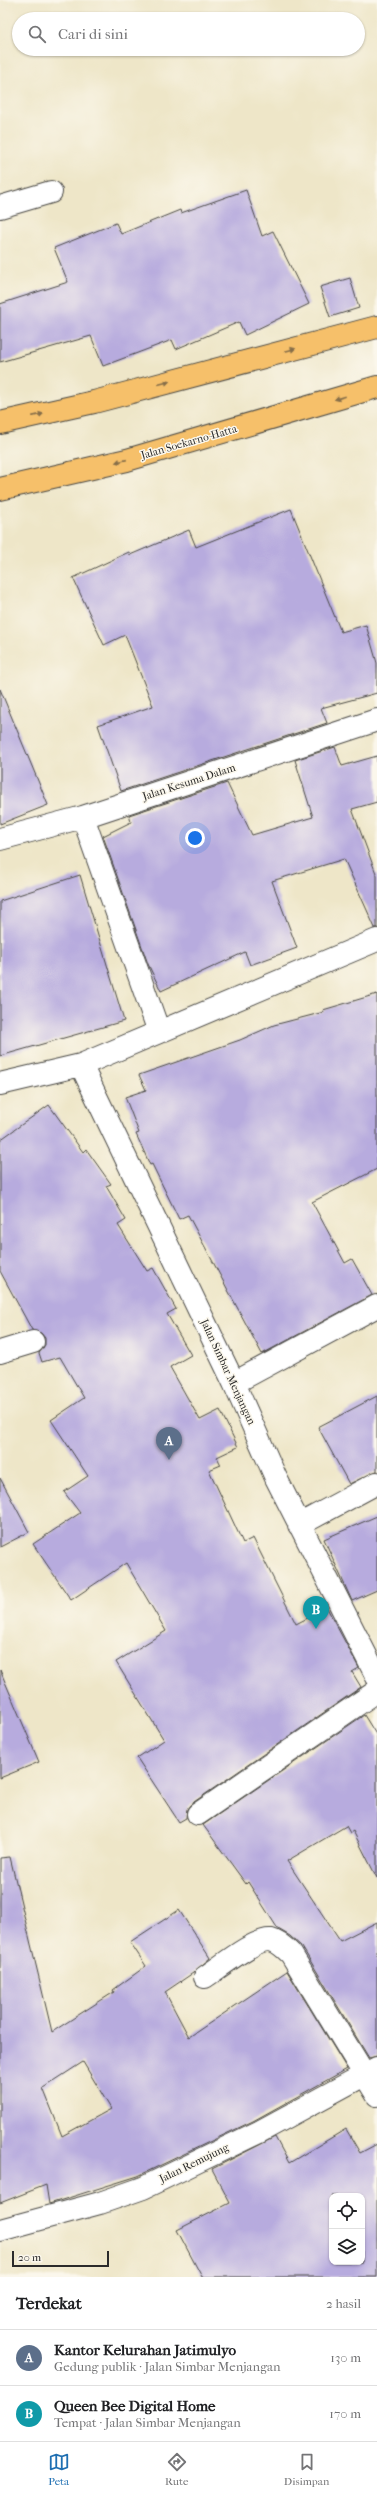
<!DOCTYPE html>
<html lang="id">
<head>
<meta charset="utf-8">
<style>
  :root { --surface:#fff; --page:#f2f2f2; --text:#202124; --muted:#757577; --line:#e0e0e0; --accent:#1f6fb2 }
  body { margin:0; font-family:"IM FELL French Canon",serif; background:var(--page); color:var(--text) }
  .controls { position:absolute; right:12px; bottom:12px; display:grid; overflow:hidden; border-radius:8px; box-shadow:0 1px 3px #0004 }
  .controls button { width:36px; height:36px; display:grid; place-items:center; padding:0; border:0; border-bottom:1px solid var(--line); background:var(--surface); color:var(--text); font:20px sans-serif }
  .scale { position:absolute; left:12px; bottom:10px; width:97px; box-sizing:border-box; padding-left:4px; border:2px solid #2b2b2b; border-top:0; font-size:11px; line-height:14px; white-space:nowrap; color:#2b2b2b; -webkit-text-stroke:3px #fbf7ec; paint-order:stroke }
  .you { position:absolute; left:195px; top:838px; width:14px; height:14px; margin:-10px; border:3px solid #fff; border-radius:50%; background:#1a73e8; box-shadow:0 0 0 6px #1a73e833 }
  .badge { display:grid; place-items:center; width:26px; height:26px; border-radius:50%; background:var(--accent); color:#fff; font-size:13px; font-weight:700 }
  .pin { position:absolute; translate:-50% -33px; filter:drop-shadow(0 1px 2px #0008) }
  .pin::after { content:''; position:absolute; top:21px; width:14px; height:12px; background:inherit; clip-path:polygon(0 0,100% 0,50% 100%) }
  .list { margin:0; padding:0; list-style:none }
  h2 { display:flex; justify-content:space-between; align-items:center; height:52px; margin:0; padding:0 16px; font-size:17px }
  h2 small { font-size:13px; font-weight:400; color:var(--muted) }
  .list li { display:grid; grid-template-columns:26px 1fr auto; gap:12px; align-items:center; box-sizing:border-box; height:56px; padding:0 16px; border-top:1px solid var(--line) }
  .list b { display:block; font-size:15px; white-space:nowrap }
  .list p { margin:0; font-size:13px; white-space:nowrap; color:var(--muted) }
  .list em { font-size:13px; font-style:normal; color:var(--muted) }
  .icon { flex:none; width:22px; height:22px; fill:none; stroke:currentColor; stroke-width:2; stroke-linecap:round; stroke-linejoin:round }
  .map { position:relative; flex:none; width:377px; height:2277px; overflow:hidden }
  .search { position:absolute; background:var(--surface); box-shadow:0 1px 3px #0004; left:12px; right:12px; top:12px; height:44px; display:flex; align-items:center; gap:10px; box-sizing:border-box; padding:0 14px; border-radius:22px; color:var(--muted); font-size:15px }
  .sheet { height:164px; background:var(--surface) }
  nav { display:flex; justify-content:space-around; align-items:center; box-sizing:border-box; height:56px; border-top:1px solid var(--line); background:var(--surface); font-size:11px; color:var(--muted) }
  nav a { display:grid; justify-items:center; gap:2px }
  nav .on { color:var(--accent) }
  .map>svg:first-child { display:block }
  .building { fill:#b7abde; fill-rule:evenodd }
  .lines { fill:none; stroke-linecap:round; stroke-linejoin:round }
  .minor-casing { stroke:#484743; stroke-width:24 }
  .primary-casing { stroke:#484743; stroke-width:24 }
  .minor { stroke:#fff; stroke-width:22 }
  .primary { stroke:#f6c06b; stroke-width:22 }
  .oneway { fill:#866e48 }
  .labels { text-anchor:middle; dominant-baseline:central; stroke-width:3; stroke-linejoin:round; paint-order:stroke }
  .street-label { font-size:11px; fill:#2b2b2b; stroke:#fbf7ec }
</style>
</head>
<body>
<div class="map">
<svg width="377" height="2277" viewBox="0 0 377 2277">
  <rect width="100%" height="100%" fill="#fbf7ec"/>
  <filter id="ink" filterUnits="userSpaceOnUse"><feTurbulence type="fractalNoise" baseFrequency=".025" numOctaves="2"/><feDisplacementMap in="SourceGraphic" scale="8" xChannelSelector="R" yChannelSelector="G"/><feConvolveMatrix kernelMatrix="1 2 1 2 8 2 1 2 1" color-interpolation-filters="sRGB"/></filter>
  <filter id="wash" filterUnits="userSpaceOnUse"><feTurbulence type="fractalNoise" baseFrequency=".012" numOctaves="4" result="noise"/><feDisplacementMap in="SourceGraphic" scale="16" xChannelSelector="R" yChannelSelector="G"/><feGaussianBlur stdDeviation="0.9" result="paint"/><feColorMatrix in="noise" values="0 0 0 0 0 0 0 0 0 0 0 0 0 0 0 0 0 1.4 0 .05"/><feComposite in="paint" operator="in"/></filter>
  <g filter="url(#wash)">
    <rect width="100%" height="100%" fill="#eee6c8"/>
    <g id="blocks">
      <!-- building -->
      <path class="building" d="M 246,190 L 262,236 L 273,231 L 309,304 L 245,335 L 239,322 L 176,349 L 172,340 L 103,366 L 91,336 L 0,362 L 0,304 L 68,282 L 54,248 L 116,223 L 121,234 L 180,210 L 181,213 Z
        M 350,278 L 359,308 L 330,317 L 320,287 Z
        M 291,509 L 341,632 L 366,625 L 377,663 L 377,693 L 321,708 L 327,723 L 121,791 L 98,725 L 153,706 L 125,635 L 104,645 L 73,578 L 129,552 L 130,555 L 189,530 L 196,547 Z
        M 0,689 L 48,805 L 0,824 Z
        M 335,747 L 342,766 L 377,756 L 377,802 L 352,809 L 377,876 L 377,928 L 375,928 L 344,859 L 272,881 L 297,948 L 250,965 L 245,952 L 161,991 L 148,964 L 103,836 L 131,822 L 129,815 L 227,783 L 252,835 L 313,817 L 295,760 Z
        M 80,875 L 124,1021 L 0,1056 L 0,901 Z
        M 377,994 L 377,1169 L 312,1202 L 345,1263 L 352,1259 L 372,1295 L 262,1354 L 188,1215 L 179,1219 L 152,1164 L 150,1165 L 136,1134 L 139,1133 L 125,1097 L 146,1090 L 139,1075 L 240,1040 L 274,1025 L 324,1012 L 323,1010 Z
        M 49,1105 L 83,1152 L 86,1149 L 111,1184 L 106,1186 L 126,1220 L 118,1225 L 147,1271 L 153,1268 L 176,1309 L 167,1314 L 191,1355 L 170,1367 L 200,1420 L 220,1410 L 238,1447 L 217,1457 L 221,1465 L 209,1470 L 243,1543 L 253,1538 L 296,1624 L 327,1608 L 359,1668 L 352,1672 L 361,1687 L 191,1804 L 187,1809 L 186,1818 L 179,1822 L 137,1758 L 164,1740 L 116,1662 L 166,1631 L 126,1563 L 71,1600 L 33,1544 L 80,1513 L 64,1492 L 88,1476 L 51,1420 L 84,1398 L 60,1357 L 42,1362 L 39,1353 L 45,1345 L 45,1338 L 41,1333 L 32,1330 L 0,1271 L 0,1140 Z
        M 377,1396 L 377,1471 L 349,1484 L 318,1427 Z
        M 0,1478 L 29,1532 L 0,1547 Z
        M 377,1516 L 377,1590 L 352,1601 L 324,1539 Z
        M 0,1670 L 39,1762 L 0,1778 Z
        M 364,1715 L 377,1736 L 377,1878 L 353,1831 L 350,1833 L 346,1826 L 287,1861 L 340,1941 L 377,1922 L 377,2056 L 369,2058 L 302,1947 L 290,1936 L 278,1929 L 248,1882 L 246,1884 L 203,1825 Z
        M 10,1857 L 52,2032 L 114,1992 L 113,1990 L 146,1966 L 130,1942 L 179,1910 L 210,1958 L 193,1973 L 165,1992 L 189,2037 L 287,1971 L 347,2069 L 253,2121 L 138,2176 L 49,2204 L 46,2185 L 0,2203 L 0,1858 ZM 83,2062 L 111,2109 L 62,2136 L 43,2088 Z
        M 346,2129 L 360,2153 L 377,2144 L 377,2277 L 202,2277 L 177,2230 L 230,2203 L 212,2169 L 275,2137 L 289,2163 ZM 332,2196 L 362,2196 L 362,2262 L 332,2262 Z"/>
    </g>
  </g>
  <g filter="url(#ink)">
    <use href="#blocks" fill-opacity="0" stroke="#484743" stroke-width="1"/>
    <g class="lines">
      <!-- minor casing -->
      <g class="minor-casing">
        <path id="minor" d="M 0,207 L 51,192
          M 83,817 L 159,1032
          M 0,839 L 83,817 L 377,720
          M 81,1065 L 234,1383 L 276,1478 L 377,1677
          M 0,1084 L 81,1065 L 377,940
          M 0,1352 L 33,1342
          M 234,1383 L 377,1306
          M 299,1525 L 377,1483
          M 198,1814 L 377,1691
          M 205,1977 C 219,1968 255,1938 271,1940 C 279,1942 286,1949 291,1954 L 377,2095
          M 0,2230 L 100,2203 L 143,2188 L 259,2132 L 377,2068"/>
      </g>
      <!-- primary casing -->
      <g class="primary-casing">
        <path id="primary" d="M 0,423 L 94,402 L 377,327
          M 0,489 L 127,460 L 377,387"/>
      </g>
      <!-- minor -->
      <use href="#minor" class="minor"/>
      <!-- primary -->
      <use href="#primary" class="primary"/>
    </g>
    <!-- one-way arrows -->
    <defs><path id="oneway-solid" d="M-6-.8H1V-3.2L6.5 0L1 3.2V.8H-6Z"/></defs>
    <g class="oneway">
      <use href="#oneway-solid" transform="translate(290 350) rotate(-15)"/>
      <use href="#oneway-solid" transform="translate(164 383) rotate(-15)"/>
      <use href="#oneway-solid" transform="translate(340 398) rotate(164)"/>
      <use href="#oneway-solid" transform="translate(38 415) rotate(-13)"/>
      <use href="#oneway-solid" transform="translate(121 461) rotate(167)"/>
    </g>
  </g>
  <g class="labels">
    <!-- street labels -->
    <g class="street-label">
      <text transform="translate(189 442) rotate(-16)">Jalan Soekarno-Hatta</text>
      <text transform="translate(189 782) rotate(-18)">Jalan Kesuma Dalam</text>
      <text transform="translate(228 1372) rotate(65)">Jalan Simbar Menjangan</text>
      <text transform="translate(194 2163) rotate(-26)">Jalan Remujung</text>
    </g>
  </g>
</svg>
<div class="controls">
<button><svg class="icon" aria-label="locate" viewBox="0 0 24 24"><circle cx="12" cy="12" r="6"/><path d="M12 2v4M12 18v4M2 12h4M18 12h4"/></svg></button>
<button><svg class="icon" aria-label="layers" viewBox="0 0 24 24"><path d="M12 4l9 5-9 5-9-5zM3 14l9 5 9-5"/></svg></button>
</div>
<div class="scale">20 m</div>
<div class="you"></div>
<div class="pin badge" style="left:169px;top:1460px;background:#5c6f8a">A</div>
<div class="pin badge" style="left:316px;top:1629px;background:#0f9aa8">B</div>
<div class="search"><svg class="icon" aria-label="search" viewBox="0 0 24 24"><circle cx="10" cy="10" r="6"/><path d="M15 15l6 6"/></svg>Cari di sini</div>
</div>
<section class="sheet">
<h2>Terdekat<small>2 hasil</small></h2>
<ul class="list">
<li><span class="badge" style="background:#5c6f8a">A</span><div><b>Kantor Kelurahan Jatimulyo</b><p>Gedung publik · Jalan Simbar Menjangan</p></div><em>130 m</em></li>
<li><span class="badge" style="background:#0f9aa8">B</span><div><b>Queen Bee Digital Home</b><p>Tempat · Jalan Simbar Menjangan</p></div><em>170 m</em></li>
</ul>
</section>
<nav>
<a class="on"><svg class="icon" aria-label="map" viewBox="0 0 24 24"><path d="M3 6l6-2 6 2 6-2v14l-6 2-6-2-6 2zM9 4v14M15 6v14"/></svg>Peta</a>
<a><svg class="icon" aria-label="directions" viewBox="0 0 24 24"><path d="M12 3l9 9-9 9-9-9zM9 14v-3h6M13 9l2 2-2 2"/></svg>Rute</a>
<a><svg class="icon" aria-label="saved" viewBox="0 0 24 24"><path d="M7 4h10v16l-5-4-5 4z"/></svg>Disimpan</a>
</nav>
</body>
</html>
